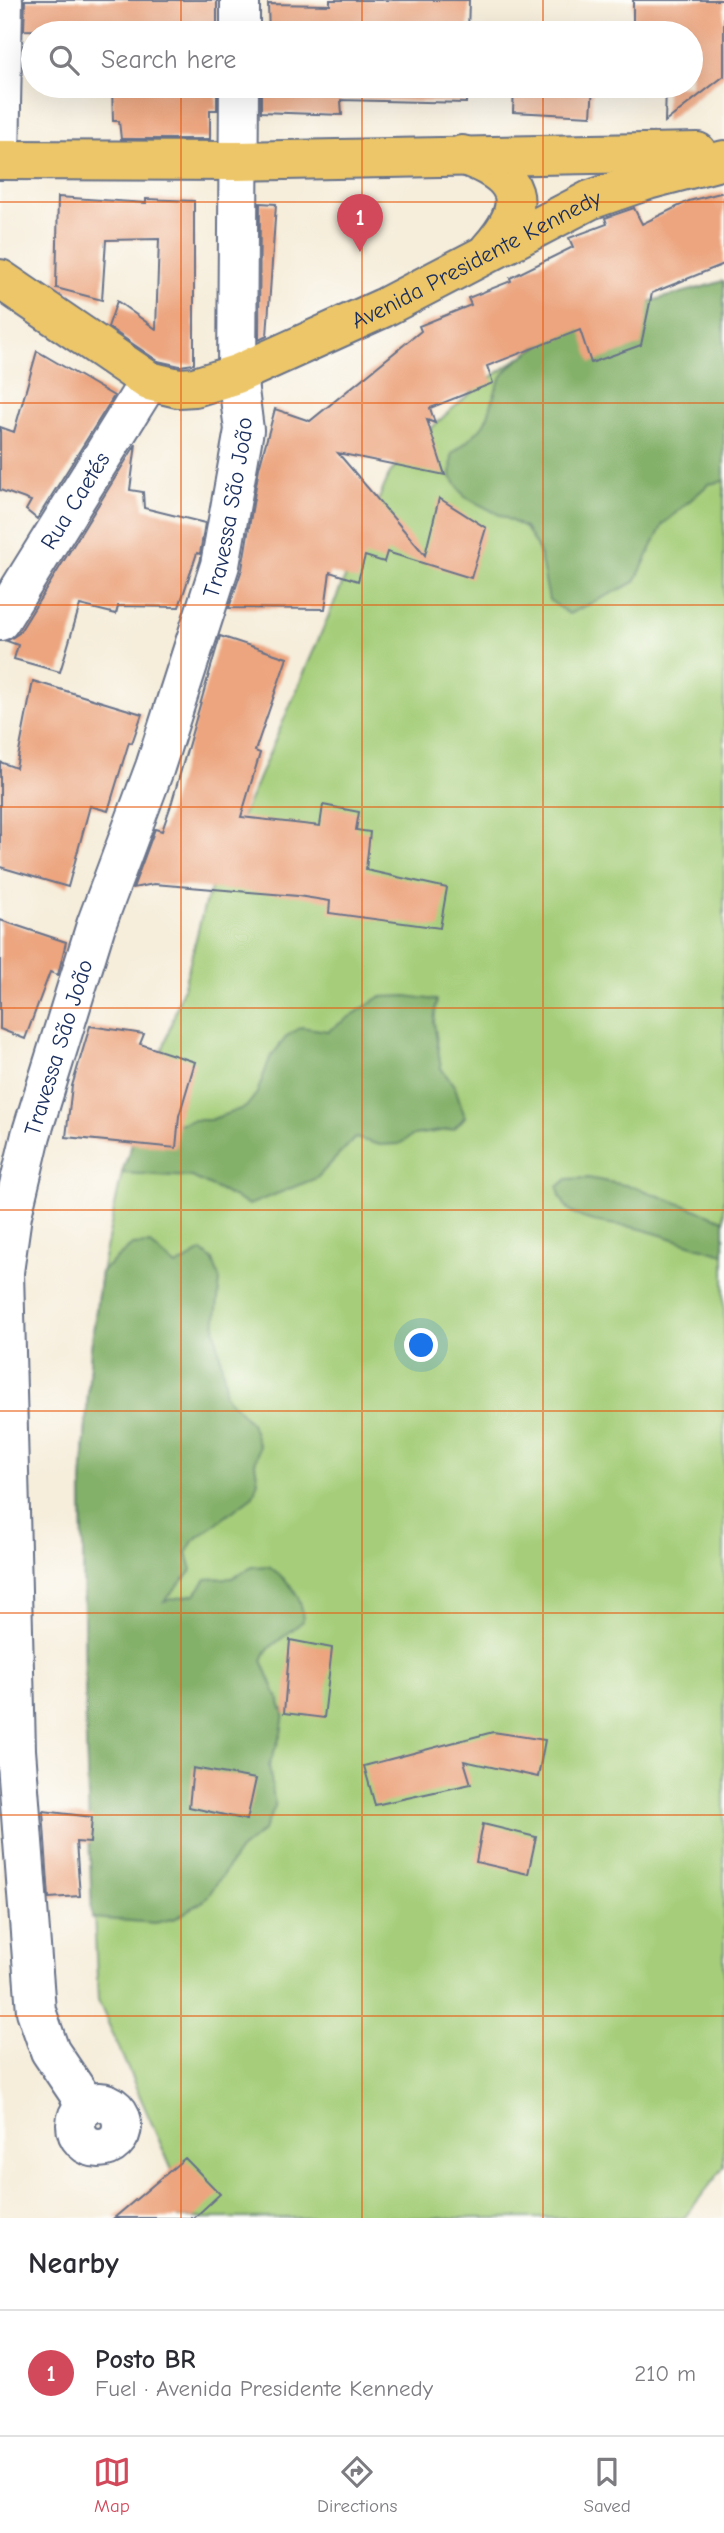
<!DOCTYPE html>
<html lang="en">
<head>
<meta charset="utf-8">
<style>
  :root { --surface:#fff; --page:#f7f7f7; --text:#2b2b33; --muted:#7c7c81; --line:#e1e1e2; --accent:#d1495b }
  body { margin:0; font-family:"Comic Neue",sans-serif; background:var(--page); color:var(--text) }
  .you { position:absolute; left:422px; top:1346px; width:24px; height:24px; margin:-18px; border:5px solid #fff; border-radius:50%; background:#1a73e8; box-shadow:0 0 0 10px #1a73e833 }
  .badge { display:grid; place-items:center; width:46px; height:46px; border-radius:50%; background:var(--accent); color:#fff; font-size:23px; font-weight:700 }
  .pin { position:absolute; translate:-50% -58px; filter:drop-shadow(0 2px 4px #0008) }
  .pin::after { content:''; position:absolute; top:37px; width:24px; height:21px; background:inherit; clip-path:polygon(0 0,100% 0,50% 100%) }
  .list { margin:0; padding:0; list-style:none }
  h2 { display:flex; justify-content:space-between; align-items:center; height:91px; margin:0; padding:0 28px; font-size:30px }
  h2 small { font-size:23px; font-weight:400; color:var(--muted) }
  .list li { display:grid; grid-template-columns:46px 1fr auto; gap:21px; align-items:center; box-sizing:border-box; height:126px; padding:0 28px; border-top:2px solid var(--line) }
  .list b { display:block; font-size:26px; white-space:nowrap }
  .list p { margin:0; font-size:23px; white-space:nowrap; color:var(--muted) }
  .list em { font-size:23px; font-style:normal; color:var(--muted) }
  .icon { flex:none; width:38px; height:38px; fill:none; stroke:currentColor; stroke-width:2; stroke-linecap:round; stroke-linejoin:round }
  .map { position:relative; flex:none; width:724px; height:2218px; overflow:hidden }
  .search { position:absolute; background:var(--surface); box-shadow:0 7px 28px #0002; left:21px; right:21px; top:21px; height:77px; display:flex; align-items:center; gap:18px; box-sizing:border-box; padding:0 24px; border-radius:38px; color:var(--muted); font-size:26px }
  .sheet { height:217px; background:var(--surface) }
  nav { display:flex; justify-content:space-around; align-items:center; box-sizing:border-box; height:98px; border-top:2px solid var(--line); background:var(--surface); font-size:19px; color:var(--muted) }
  nav a { display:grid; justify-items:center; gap:4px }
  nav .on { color:var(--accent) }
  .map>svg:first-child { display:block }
  .green { fill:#a6ce7a; stroke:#607e6c; stroke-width:2 }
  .forest { fill:#84b16a; stroke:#507064; stroke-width:2 }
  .building { fill:#eca57f }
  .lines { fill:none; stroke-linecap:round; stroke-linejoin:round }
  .minor-casing { stroke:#687289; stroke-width:42 }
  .major-casing { stroke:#687289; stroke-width:42 }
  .minor { stroke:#fff; stroke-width:38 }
  .major { stroke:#ecc669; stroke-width:38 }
  .grid { fill:none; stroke:#e8590c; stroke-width:2; stroke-opacity:0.55 }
  .labels { text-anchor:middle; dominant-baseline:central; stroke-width:5; stroke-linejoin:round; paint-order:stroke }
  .street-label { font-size:23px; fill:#1b2f5e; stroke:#fdfcf7 }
</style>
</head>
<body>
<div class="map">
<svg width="724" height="2218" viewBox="0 0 724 2218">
  <rect width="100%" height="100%" fill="#fdfcf7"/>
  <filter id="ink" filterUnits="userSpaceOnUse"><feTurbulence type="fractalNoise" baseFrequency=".0143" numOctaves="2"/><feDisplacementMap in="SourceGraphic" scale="14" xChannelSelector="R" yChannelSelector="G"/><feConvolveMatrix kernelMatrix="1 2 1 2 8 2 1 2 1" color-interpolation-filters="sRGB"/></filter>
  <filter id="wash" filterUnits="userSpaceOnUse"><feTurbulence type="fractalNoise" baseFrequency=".00686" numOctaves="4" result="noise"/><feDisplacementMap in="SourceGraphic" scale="28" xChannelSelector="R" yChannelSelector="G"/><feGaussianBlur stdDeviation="1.57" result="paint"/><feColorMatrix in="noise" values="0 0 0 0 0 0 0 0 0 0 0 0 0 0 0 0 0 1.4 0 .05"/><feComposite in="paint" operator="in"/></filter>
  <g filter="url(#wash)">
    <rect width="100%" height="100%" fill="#f6edda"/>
    <!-- green -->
    <path class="green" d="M 724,281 L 724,2167 L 684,2218 L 179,2218 L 175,2177 L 98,2000 L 86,1741 L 82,1484 L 91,1348 L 101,1272 L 122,1173 L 185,982 L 205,903 L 390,473 C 437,416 499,365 565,332 C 614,307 672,297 724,281 Z"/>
    <!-- forest -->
    <path class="forest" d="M 724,281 L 724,481 L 709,484 L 663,524 L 635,582 L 569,614 L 549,600 L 539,551 L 525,528 L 465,497 L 451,477 L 452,454 C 462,445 475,436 483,425 C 493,412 493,381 510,367 C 566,317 654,302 724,281 Z
      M 406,996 L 437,1000 L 434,1022 L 441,1068 L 455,1087 L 465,1117 L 454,1129 L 414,1135 L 399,1144 L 380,1145 L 355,1138 L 317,1178 L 249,1205 L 192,1177 L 122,1173 L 135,1135 L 193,1120 L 210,1120 L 246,1107 L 257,1093 L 270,1058 L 287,1036 L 301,1027 L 328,1031 L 380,997 Z
      M 588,1178 L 635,1187 L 724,1220 L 724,1254 C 696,1247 669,1237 641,1229 C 610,1221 564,1228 558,1187 L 567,1179 Z
      M 150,1244 L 176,1266 L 202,1251 L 213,1260 L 220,1280 L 215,1329 L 225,1382 L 224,1394 L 251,1423 L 259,1446 L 255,1464 L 258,1481 L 253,1496 L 193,1541 L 187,1552 L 192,1570 L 164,1601 L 195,1594 L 206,1579 L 232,1578 L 252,1567 L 269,1566 C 289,1582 303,1594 303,1621 L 267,1650 L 262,1660 L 284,1713 L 281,1734 L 269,1765 L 275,1807 L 263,1831 L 240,1850 L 205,1900 L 176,1918 L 155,1923 L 92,1918 L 86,1741 L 82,1484 L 91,1348 L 101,1272 L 132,1245 Z"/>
    <g id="blocks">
      <!-- building -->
      <path class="building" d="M 25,0 L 217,0 L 217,33 L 24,30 Z
        M 330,0 L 469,0 L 468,33 L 269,33 L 268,4 L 330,5 Z
        M 633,0 L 724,0 L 724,76 L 665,122 L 666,86 L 691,86 L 691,33 L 633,33 Z
        M 112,86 L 217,86 L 217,110 L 210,110 L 210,139 L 121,139 L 119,121 L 113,121 Z
        M 261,86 L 466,86 L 466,103 L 341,100 L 342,115 L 261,112 Z
        M 514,86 L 593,86 L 591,116 L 513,112 Z
        M 724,192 L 724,264 L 652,293 L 641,345 L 591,363 L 580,330 L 487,366 L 493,383 L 430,408 L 435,423 L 427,420 L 445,475 L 338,453 L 425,555 L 439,498 L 486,528 L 471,578 L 387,552 L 384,562 L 365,556 L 358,581 L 330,572 L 325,609 L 229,608 L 242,569 L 259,468 L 275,409 L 310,421 L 421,331 L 419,326 L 471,305 L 468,298 L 511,281 L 510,278 L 573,247 L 569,238 L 607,224 L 605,218 L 634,208 L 642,224 L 689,201 Z
        M 58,197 L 146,203 L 146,199 L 194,201 L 194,364 L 180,366 L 158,361 L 108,327 L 117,301 L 156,329 L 159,239 L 106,240 L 102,300 L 56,288 Z
        M 260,203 L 276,204 L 267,336 L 259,340 Z
        M 37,351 L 114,396 L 37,519 L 26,510 L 31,501 L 0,490 L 0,427 L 14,432 Z
        M 136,444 L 130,490 L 143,492 L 144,508 L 205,523 L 200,554 L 197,553 L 179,607 L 118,606 L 116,614 L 80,605 L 60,672 L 14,659 L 18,645 L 7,641 L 19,633 Z
        M 220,636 L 287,658 L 255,751 L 260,753 L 241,817 L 320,826 L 323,805 L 359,812 L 356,830 L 370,832 L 366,870 L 447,888 L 440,928 L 329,913 L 330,901 L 298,896 L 154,884 L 133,888 L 155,829 L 162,831 L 171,805 Z
        M 33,681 L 142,714 L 132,743 L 129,742 L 108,811 L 90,806 L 68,887 L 0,867 L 0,762 L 16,768 Z
        M 0,920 L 66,942 L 58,975 L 50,972 L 25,1039 L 0,1029 Z
        M 90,1026 L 144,1034 L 140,1044 L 195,1062 L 179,1116 L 176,1148 L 66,1137 L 72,1086 Z
        M 290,1640 L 332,1648 L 324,1718 L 284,1713 Z
        M 493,1732 L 545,1740 L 538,1777 L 464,1761 L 471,1784 L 375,1805 L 364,1766 Z
        M 193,1768 L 256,1779 L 247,1820 L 189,1807 Z
        M 43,1811 L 92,1817 L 90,1843 L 76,1842 L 80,1896 L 49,1898 Z
        M 483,1824 L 536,1837 L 528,1874 L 476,1862 Z
        M 185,2158 L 220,2194 L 194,2218 L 114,2218 Z"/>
    </g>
  </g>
  <g filter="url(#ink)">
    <use href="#blocks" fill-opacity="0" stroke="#687289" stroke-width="2"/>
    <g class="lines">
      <!-- minor casing -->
      <g class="minor-casing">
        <g id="minor">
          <path d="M 240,33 L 240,0"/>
          <path d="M 0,160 L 3,0"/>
          <path id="s1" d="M 0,621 L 149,381"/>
          <circle cx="99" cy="2125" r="23"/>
          <path id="s2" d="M 87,2106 L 50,2051 L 36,2011 L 16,1750 L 4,1272 L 12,1215 L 31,1135 L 96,925 L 155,767 L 220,565 L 244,430 L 237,374 L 239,86"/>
        </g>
      </g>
      <!-- major casing -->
      <g class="major-casing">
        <g id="major">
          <path d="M 462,155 C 521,176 531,203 489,250"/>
          <path d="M 0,160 L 237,161 L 697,152"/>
          <path id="s3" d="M 0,279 L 149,381 L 178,388 L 195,387 L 237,374 L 383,308 L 590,200 L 648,180 L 724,160"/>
        </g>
      </g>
      <!-- minor -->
      <use href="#minor" class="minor"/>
      <!-- major -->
      <use href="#major" class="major"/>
    </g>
  </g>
  <!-- grid -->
  <path class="grid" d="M 181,0 L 181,33M 362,0 L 362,33M 543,0 L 543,33M 181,86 L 181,2218M 362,86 L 362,2218M 543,86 L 543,2218M 0,202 L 724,202M 0,403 L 724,403M 0,605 L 724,605M 0,807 L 724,807M 0,1008 L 724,1008M 0,1210 L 724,1210M 0,1411 L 724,1411M 0,1613 L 724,1613M 0,1815 L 724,1815M 0,2016 L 724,2016"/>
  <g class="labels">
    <!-- street labels -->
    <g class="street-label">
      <text stroke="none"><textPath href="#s3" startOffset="537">Avenida Presidente Kennedy</textPath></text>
      <text stroke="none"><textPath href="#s1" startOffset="142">Rua Caetés</textPath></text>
      <text stroke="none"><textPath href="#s2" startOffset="1647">Travessa São João</textPath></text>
      <text stroke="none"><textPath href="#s2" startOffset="1080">Travessa São João</textPath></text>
    </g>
  </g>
</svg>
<div class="you"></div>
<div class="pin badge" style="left:360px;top:252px">1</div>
<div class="search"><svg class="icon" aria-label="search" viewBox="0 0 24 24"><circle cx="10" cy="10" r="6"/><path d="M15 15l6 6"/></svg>Search here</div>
</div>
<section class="sheet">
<h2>Nearby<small></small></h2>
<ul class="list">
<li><span class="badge">1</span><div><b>Posto BR</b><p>Fuel · Avenida Presidente Kennedy</p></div><em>210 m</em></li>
</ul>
</section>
<nav>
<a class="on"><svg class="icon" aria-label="map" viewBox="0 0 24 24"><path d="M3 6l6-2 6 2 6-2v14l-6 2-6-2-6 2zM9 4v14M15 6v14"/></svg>Map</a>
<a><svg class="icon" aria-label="directions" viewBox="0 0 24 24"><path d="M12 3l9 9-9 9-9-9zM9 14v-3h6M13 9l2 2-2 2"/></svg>Directions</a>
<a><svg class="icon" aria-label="saved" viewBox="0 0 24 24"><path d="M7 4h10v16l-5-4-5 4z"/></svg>Saved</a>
</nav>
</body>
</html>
